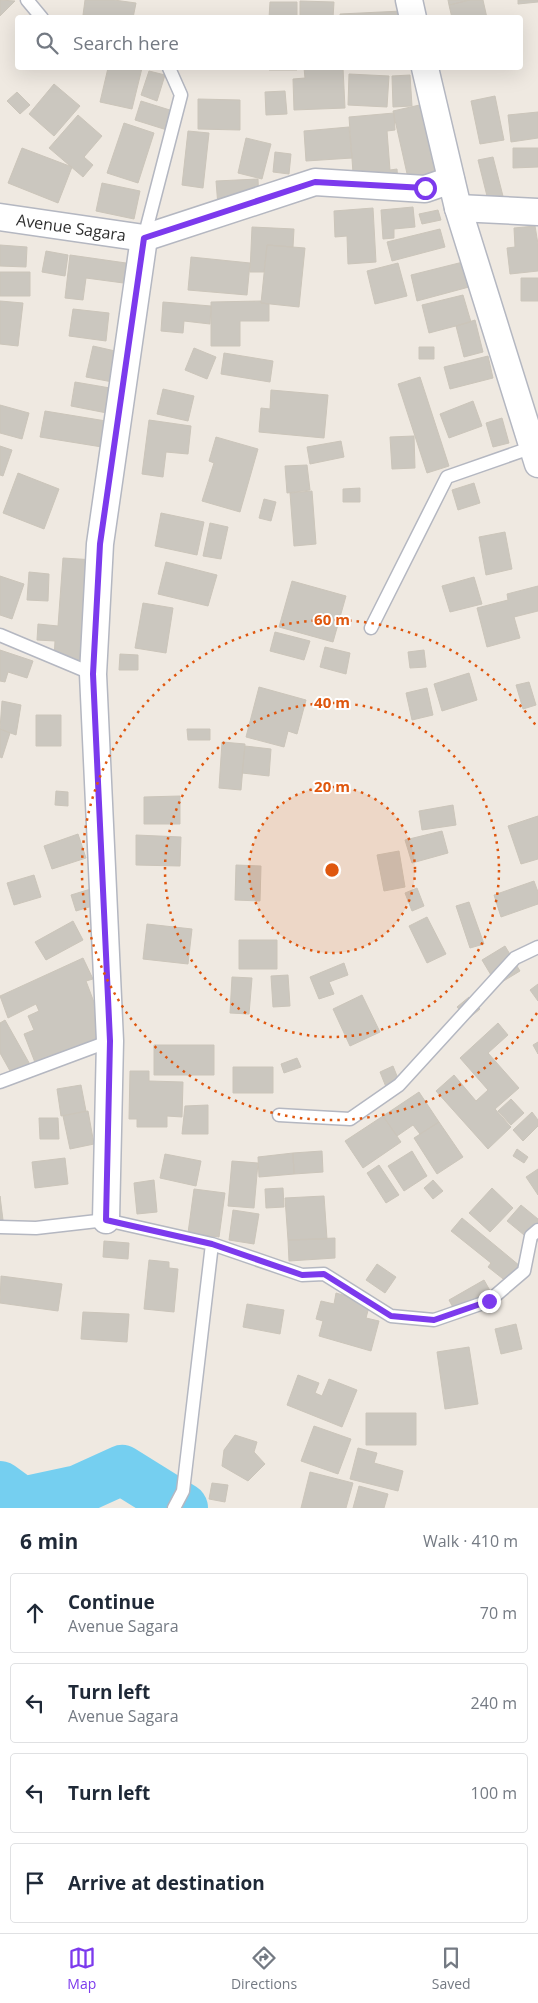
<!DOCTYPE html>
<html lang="en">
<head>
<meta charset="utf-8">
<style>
  :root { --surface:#fff; --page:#f6f6f7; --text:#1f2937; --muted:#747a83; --line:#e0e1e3; --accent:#7c3aed }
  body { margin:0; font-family:"Open Sans",sans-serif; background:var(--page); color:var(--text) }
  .stop { position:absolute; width:15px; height:15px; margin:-11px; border:4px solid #7c3aed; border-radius:50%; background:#fff }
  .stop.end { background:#7c3aed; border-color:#fff; box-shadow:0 1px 5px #0008 }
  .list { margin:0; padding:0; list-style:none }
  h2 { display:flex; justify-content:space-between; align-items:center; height:65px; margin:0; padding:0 20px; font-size:21px }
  h2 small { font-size:16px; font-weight:400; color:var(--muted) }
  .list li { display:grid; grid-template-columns:32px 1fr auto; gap:15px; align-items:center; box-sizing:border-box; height:80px; margin:0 10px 10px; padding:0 10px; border:1px solid var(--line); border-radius:5px }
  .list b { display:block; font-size:19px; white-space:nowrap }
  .list p { margin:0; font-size:16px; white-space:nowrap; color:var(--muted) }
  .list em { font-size:16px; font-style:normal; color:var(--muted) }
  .icon { flex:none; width:28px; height:28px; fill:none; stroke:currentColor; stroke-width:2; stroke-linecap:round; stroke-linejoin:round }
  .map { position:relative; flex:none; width:538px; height:1508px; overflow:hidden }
  .search { position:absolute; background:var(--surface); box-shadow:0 5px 20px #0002; left:15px; right:15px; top:15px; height:55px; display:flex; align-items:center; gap:12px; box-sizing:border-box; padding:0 18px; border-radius:5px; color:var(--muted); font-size:19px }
  .sheet { height:425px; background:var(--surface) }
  nav { display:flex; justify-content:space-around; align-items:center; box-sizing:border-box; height:70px; border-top:1px solid var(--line); background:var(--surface); font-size:14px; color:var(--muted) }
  nav a { display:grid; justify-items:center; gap:2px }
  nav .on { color:var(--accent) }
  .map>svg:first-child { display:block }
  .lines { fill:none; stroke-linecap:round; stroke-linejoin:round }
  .river { stroke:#75cff0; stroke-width:50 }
  .building { fill:#cbc7bf; stroke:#cbc5ba }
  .service-casing { stroke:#b4b7c1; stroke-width:15 }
  .minor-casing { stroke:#b4b7c1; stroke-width:29 }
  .service { stroke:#fff; stroke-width:12 }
  .minor { stroke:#fff; stroke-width:26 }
  .route { stroke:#7c3aed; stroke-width:6 }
  .ring { fill:none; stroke:#df570e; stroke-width:2.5; stroke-dasharray:2.5 5 }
  .labels { text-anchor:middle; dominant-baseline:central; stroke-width:4; stroke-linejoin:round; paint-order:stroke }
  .street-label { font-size:16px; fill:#2e2e2e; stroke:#fff }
  .centre { fill:#df570e; stroke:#fff; stroke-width:2.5 }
  .ring-label { font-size:15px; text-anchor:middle; font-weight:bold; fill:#df570e; stroke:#fff; stroke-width:4; stroke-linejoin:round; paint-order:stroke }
</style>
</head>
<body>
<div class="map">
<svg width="538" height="1508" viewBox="0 0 538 1508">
  <rect width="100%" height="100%" fill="#efe9e1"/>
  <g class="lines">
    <!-- river -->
    <path class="river" d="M 0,1486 L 22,1502 L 78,1490 L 122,1470 L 183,1508"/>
  </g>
  <!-- building -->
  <path class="building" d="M 0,0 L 15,1 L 0,16 Z
    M 85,0 L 114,0 L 136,3 L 133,18 L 83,15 Z
    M 448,0 L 470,0 L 449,5 Z
    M 470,0 L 483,0 L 487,18 L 452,18 L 449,5 Z
    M 518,0 L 538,0 L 538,2 L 518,4 Z
    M 300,1 L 334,2 L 333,18 L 300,18 Z
    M 270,2 L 297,2 L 297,18 L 269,18 Z
    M 402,11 L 402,18 L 340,18 L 340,14 Z
    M 108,68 L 142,68 L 132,109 L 100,102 Z
    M 269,68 L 297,68 L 297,70 L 269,70 Z
    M 304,68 L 343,68 L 345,108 L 294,110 L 293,79 L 305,78 Z
    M 149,71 L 165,75 L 157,101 L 141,95 Z
    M 349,74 L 389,76 L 387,107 L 348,105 Z
    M 410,75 L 412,106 L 393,107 L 392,76 Z
    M 54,84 L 80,106 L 54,136 L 29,114 Z
    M 285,91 L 287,114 L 266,115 L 265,92 Z
    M 17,92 L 30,105 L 20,114 L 7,101 Z
    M 495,96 L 504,140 L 480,144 L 471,101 Z
    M 198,99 L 240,100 L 240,130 L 198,129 Z
    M 141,101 L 173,111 L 167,130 L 135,120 Z
    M 424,104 L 441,180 L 410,187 L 393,111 Z
    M 538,112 L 538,138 L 511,142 L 508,115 Z
    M 394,113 L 395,130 L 387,131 L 390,170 L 397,169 L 398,183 L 354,187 L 349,117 Z
    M 78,115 L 102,136 L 84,157 L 93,165 L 83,177 L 49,148 Z
    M 124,123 L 154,133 L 138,183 L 107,173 Z
    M 349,127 L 352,158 L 306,161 L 304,131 Z
    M 188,131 L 209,133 L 203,188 L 182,185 Z
    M 246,138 L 271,144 L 262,179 L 238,173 Z
    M 22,148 L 72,167 L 58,203 L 8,183 Z
    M 513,148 L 538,148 L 538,167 L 513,168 Z
    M 275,152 L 291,154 L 289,174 L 273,172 Z
    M 493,157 L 505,204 L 490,208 L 478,160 Z
    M 258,179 L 259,203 L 218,206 L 216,181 Z
    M 102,183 L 140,191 L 134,219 L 96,211 Z
    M 413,207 L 415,227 L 394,229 L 394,238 L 383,239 L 381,210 Z
    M 373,208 L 376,262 L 348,264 L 347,236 L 335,237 L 334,211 Z
    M 438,210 L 441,220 L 422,224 L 419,214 Z
    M 535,226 L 538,244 L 538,271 L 510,274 L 507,248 L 515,247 L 514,228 Z
    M 252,227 L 294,229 L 293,247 L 267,245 L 264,272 L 250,272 Z
    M 440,229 L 445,247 L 392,261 L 387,242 Z
    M 0,245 L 27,247 L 26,267 L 0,266 Z
    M 267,245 L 305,248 L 299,307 L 261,303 Z
    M 46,251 L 68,255 L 65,276 L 42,272 Z
    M 70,255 L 133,264 L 131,284 L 86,278 L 83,300 L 65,298 Z
    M 191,257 L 250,263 L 247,295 L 188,290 Z
    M 463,262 L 469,287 L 417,301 L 411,275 Z
    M 398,263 L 407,296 L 375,304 L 367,271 Z
    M 0,272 L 30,272 L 30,296 L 0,296 Z
    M 521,278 L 538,278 L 538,301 L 521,301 Z
    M 463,295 L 471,322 L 429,333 L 422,305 Z
    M 0,301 L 23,303 L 18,346 L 0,344 Z
    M 261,301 L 261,303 L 269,304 L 269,321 L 240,321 L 240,346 L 211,346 L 211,302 Z
    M 163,302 L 211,306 L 210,324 L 184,321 L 183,333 L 161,331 Z
    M 73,309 L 109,313 L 106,341 L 69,336 Z
    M 475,320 L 483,352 L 464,357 L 456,326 Z
    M 93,346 L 124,353 L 118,383 L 86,377 Z
    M 419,347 L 434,347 L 434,359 L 419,359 Z
    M 194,348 L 216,357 L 207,379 L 185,370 Z
    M 224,353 L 273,361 L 270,382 L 221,374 Z
    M 488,356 L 493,378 L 450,389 L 444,367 Z
    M 420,377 L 449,466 L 427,473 L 398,384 Z
    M 75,382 L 116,389 L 112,414 L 71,406 Z
    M 163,389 L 194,396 L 188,421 L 157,414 Z
    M 271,390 L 328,395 L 324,438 L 259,432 L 261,408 L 270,409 Z
    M 473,401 L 482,426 L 449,438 L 440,414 Z
    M 0,405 L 29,413 L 22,439 L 0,433 Z
    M 45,411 L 106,421 L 102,447 L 40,437 Z
    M 502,418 L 509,443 L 493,447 L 486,423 Z
    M 149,420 L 191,426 L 188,454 L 166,452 L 163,477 L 142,474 Z
    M 414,436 L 415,468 L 392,469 L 390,437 Z
    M 216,437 L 258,449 L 240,512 L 202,501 L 214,463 L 209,461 Z
    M 341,441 L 344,457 L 310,464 L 307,447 Z
    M 0,446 L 12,450 L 3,476 L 0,475 Z
    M 307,465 L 310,490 L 287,493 L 285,466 Z
    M 18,473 L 59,489 L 44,529 L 3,513 Z
    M 474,483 L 480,503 L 458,510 L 452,490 Z
    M 360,488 L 360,502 L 343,502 L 343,489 Z
    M 312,491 L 316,544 L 294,546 L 290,493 Z
    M 264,499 L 276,502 L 271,521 L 259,518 Z
    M 161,513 L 204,522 L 197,555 L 155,546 Z
    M 210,523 L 228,527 L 221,559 L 203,556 Z
    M 505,532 L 512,569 L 486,575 L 479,537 Z
    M 63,558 L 95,560 L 88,662 L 54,659 L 55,641 L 37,640 L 38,624 L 58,626 Z
    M 166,562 L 217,575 L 208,606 L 158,594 Z
    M 29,572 L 49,574 L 48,601 L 27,600 Z
    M 0,576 L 24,584 L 12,619 L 0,615 Z
    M 474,577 L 482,604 L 450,612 L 442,586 Z
    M 292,581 L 346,596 L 333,642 L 279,627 Z
    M 538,586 L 538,611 L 514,617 L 520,638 L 487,647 L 477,608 L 508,600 L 507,594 Z
    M 143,603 L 173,608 L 166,653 L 135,648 Z
    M 275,632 L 310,641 L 304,660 L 270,651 Z
    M 325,647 L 350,653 L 346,674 L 320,667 Z
    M 0,650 L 33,661 L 27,678 L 8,672 L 5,682 L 0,681 Z
    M 424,650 L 426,667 L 410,668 L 408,652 Z
    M 120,654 L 138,655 L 138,670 L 119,670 Z
    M 469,673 L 477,700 L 442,711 L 434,684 Z
    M 529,682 L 536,705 L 523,709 L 516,685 Z
    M 259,687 L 306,700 L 297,734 L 288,731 L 284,747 L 246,737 Z
    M 427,688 L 433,715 L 412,720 L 406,693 Z
    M 2,701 L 21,705 L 16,735 L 0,729 Z
    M 36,715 L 61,715 L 61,746 L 36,746 Z
    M 0,729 L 10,733 L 2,758 L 0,757 Z
    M 187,729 L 210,729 L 210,740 L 188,740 Z
    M 222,742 L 245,744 L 241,790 L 219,788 Z
    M 245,746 L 271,749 L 269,776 L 242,773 Z
    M 56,791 L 68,792 L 68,806 L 55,805 Z
    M 180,796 L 180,824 L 144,824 L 144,797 Z
    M 453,805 L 456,825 L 422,830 L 419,811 Z
    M 538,816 L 538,859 L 521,864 L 508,826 Z
    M 442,831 L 448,853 L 412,863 L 405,840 Z
    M 78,834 L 86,858 L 52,869 L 44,846 Z
    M 136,835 L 181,837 L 180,866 L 136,865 Z
    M 399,851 L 405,887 L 384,891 L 377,855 Z
    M 236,865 L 261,866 L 260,901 L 235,900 Z
    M 34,875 L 41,897 L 14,905 L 7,883 Z
    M 534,881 L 538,892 L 538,904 L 501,917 L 494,895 Z
    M 94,888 L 99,904 L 76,911 L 71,895 Z
    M 417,888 L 424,906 L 412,911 L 405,893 Z
    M 469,902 L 484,944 L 470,948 L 456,906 Z
    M 427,917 L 446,954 L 427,963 L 409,926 Z
    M 73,921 L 83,940 L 46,960 L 35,942 Z
    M 147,924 L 192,929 L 188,964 L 143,959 Z
    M 239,940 L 277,940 L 277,969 L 239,969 Z
    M 505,946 L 520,971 L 497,985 L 482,960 Z
    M 83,958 L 93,979 L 86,981 L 107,1037 L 36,1065 L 24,1034 L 34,1030 L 28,1016 L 39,1011 L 36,1004 L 8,1018 L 0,996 Z
    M 344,963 L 348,975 L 329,982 L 334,994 L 319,999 L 310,977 Z
    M 288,975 L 290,1006 L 273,1007 L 271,976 Z
    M 232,977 L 252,978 L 249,1014 L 230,1013 Z
    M 538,984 L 538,1001 L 530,990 Z
    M 362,995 L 380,1032 L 350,1046 L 333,1009 Z
    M 469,997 L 480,1009 L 468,1019 L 457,1007 Z
    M 5,1020 L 32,1068 L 14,1078 L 0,1053 L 0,1023 Z
    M 498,1023 L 508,1035 L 488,1053 L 519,1088 L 495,1109 L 511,1127 L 488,1149 L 436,1091 L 454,1075 L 476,1101 L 488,1090 L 460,1058 Z
    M 538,1042 L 538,1054 L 533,1045 Z
    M 154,1045 L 214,1045 L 214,1075 L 154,1075 Z
    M 297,1058 L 301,1067 L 284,1073 L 281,1064 Z
    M 393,1066 L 399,1081 L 386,1087 L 380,1072 Z
    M 233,1067 L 273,1067 L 273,1093 L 233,1093 Z
    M 130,1071 L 149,1071 L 149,1081 L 183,1082 L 182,1117 L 167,1116 L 167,1127 L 137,1127 L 137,1119 L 129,1119 Z
    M 81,1085 L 86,1111 L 61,1116 L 57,1089 Z
    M 419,1092 L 439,1122 L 420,1134 L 413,1125 L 397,1136 L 383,1116 Z
    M 511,1099 L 524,1113 L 511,1125 L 498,1111 Z
    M 208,1105 L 208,1134 L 182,1134 L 185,1106 Z
    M 88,1111 L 94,1144 L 70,1149 L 63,1116 Z
    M 532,1112 L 538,1120 L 538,1126 L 523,1141 L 513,1130 Z
    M 383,1116 L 401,1142 L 363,1168 L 345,1141 Z
    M 39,1118 L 58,1118 L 59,1139 L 40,1139 Z
    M 439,1122 L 463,1157 L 437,1174 L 414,1138 Z
    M 517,1149 L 528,1157 L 524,1163 L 513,1156 Z
    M 322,1151 L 323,1172 L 294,1174 L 293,1153 Z
    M 412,1151 L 427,1176 L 404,1191 L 388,1166 Z
    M 293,1153 L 294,1174 L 259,1177 L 258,1157 Z
    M 165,1154 L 201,1161 L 196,1186 L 160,1178 Z
    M 65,1158 L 68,1184 L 35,1188 L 32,1162 Z
    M 232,1161 L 258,1163 L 254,1208 L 228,1206 Z
    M 379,1165 L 399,1195 L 386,1203 L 367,1173 Z
    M 538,1169 L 538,1195 L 526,1177 Z
    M 154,1180 L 157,1212 L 137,1214 L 134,1183 Z
    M 433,1180 L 443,1191 L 433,1199 L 424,1188 Z
    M 283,1188 L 284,1207 L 266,1208 L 265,1189 Z
    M 492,1188 L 513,1208 L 490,1232 L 469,1213 Z
    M 194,1189 L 225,1193 L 219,1237 L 188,1233 Z
    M 0,1196 L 3,1220 L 0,1220 Z
    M 324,1196 L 327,1239 L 288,1240 L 285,1198 Z
    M 521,1205 L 538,1219 L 538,1240 L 535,1244 L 507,1221 Z
    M 233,1210 L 259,1214 L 254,1244 L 229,1240 Z
    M 462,1218 L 520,1266 L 507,1282 L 488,1267 L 491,1263 L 451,1231 Z
    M 335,1238 L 335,1258 L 289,1261 L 288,1240 Z
    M 104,1241 L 129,1243 L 128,1259 L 103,1257 Z
    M 149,1260 L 169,1262 L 169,1268 L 178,1269 L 174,1312 L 144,1309 Z
    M 377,1264 L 396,1277 L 385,1293 L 366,1280 Z
    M 1,1276 L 62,1284 L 58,1311 L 0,1303 Z
    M 484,1280 L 493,1296 L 457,1315 L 449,1300 Z
    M 336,1293 L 370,1303 L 366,1318 L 379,1321 L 371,1351 L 319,1336 L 323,1321 L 316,1319 L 321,1301 L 334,1304 Z
    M 247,1304 L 284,1310 L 280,1334 L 243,1327 Z
    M 83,1312 L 129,1314 L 127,1342 L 81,1339 Z
    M 516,1324 L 522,1349 L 501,1354 L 495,1329 Z
    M 469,1347 L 478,1404 L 445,1409 L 437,1352 Z
    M 298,1375 L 319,1383 L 315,1393 L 322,1396 L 329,1379 L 357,1390 L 342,1427 L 287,1405 Z
    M 366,1413 L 416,1413 L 416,1445 L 366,1445 Z
    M 314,1426 L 351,1439 L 338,1474 L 301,1461 Z
    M 235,1435 L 257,1442 L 254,1452 L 265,1464 L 248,1481 L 222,1466 L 224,1450 Z
    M 358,1448 L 377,1453 L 374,1463 L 403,1471 L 398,1491 L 350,1479 Z
    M 310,1472 L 353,1483 L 346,1508 L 301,1508 Z
    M 212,1483 L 228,1485 L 225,1502 L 209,1499 Z
    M 359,1486 L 388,1494 L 384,1508 L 353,1508 Z"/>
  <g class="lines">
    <!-- service casing -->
    <g class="service-casing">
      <path id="service" d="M 27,0 L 42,18
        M 144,238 L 181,95 L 169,68
        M 371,628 L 447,477 L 533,447
        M 0,635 L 93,674
        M 0,1082 L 110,1041
        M 279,1115 L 350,1119 L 399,1085 L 515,958 L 538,947
        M 0,1227 L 36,1228 L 106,1220 L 212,1244 L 302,1275 L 324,1274 L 391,1316 L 434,1320 L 489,1301 L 524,1271 L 531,1236 L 538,1230
        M 174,1508 L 183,1491 L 212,1244"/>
    </g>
    <!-- minor casing -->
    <g class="minor-casing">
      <g id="minor">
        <path d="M 409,0 L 413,18"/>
        <path d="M 425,68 L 458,208 L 538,464"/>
        <path d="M 458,208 L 538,212"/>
        <path id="s1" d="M 0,217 L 144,238 L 315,182 L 425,189 L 451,180"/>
        <path d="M 106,1220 L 110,1041 L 93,674 L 100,544 L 144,238"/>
      </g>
    </g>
    <!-- service -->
    <use href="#service" class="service"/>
    <!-- minor -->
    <use href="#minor" class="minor"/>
  </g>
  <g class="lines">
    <!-- route -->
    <path class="route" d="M 425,188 L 315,182 L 144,238 L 100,544 L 93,674 L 110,1041 L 106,1220 L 212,1244 L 302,1275 L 324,1274 L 391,1316 L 434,1320 L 489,1301"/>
  </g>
  <!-- distance rings -->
  <circle cx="332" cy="870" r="83" fill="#df570e" fill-opacity=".12"/>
  <g class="ring">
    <circle cx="332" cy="870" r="83"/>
    <circle cx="332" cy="870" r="167"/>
    <path d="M537 1013A250 250 0 1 1 537 727"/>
  </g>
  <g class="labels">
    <!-- street labels -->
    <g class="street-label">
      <text stroke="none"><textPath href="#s1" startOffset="72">Avenue Sagara</textPath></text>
    </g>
  </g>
  <circle cx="332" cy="870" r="8" class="centre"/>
  <g class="ring-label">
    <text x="332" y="625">60 m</text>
    <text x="332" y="708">40 m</text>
    <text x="332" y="792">20 m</text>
  </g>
</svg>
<div class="stop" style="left:425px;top:188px"></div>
<div class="stop end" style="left:489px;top:1301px"></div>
<div class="search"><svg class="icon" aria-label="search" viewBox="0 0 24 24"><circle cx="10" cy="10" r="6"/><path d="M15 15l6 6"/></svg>Search here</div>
</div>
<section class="sheet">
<h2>6 min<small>Walk · 410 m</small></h2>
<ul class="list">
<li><svg class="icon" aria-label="ahead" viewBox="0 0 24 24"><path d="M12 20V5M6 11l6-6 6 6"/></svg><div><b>Continue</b><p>Avenue Sagara</p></div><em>70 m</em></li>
<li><svg class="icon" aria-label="left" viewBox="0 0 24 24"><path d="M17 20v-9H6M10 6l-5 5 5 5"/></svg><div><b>Turn left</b><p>Avenue Sagara</p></div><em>240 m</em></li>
<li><svg class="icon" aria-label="left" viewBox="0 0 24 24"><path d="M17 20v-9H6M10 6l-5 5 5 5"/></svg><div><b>Turn left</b></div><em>100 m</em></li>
<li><svg class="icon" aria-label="arrive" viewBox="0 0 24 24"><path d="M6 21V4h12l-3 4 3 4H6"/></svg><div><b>Arrive at destination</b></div></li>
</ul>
</section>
<nav>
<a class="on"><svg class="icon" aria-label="map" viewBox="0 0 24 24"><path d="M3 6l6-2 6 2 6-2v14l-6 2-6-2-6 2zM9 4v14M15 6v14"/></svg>Map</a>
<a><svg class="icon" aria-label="directions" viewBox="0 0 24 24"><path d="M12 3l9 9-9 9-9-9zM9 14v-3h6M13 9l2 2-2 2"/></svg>Directions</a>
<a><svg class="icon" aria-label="saved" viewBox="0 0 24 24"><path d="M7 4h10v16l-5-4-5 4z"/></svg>Saved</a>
</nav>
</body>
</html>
